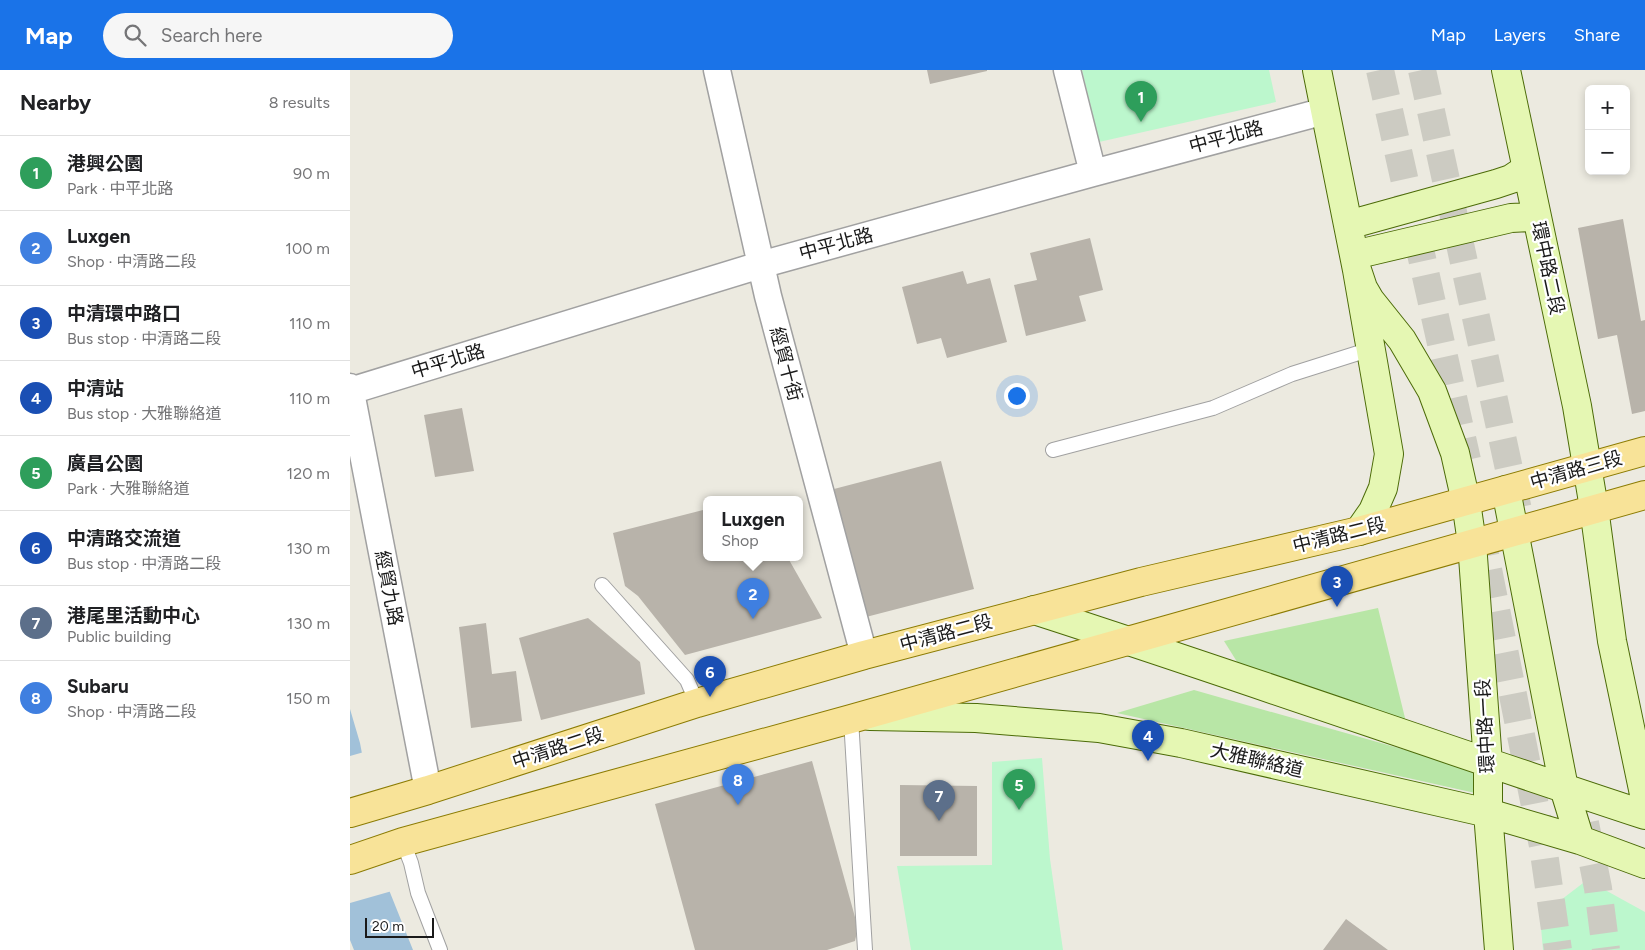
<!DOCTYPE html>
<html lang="en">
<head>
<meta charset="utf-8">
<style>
  :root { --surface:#fff; --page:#f6f6f6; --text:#202124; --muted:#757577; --line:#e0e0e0; --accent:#1a73e8 }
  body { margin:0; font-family:Figtree,"Noto Sans TC",sans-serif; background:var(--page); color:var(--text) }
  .controls { position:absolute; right:15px; top:15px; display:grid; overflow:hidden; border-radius:8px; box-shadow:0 2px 8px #0003 }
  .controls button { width:45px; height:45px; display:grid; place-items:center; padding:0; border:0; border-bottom:1px solid var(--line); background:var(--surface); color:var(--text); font:25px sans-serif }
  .scale { position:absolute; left:15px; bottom:12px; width:69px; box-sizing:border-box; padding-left:5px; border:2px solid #1a1a1a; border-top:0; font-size:14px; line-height:18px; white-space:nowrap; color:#1a1a1a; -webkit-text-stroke:4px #fff; paint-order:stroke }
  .you { position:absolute; left:666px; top:325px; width:18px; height:18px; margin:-12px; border:4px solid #fff; border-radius:50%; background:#1a73e8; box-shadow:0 0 0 8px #1a73e833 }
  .badge { display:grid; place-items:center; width:32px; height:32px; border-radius:50%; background:var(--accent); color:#fff; font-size:16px; font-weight:700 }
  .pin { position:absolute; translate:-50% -41px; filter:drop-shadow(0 1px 2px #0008) }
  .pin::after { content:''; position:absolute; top:26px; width:18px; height:15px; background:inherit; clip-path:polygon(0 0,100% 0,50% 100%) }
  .popup { position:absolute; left:353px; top:426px; width:100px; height:65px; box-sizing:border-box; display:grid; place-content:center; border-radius:8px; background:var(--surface); filter:drop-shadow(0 1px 4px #0005); font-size:16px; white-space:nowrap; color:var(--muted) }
  .popup b { font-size:19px; color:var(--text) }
  .popup::after { content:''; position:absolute; left:50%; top:100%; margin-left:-10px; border:10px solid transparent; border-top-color:var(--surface) }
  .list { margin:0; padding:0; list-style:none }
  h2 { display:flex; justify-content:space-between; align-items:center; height:65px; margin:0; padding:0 20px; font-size:21px }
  h2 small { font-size:16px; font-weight:400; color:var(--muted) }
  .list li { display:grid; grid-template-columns:32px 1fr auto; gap:15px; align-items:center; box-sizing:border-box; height:75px; padding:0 20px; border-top:1px solid var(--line) }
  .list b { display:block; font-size:19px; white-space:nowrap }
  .list p { margin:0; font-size:16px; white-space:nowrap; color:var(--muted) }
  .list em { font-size:16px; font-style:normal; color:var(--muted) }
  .icon { flex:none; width:28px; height:28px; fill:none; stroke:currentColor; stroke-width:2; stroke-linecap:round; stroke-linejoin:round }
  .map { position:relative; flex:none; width:1295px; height:880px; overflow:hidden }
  header { display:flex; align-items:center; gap:30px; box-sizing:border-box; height:70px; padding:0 25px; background:var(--accent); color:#fff }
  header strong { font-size:24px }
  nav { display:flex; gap:28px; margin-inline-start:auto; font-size:18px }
  .search { width:350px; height:45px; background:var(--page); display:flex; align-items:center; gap:12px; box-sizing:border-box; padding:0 18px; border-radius:28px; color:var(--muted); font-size:19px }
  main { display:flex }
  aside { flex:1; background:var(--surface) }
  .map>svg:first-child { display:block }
  .grass { fill:#b8e6a6 }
  .park { fill:#bcf7cd }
  .water { fill:#a1c1d9 }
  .pier { fill:#eceae0 }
  .building { fill:#b8b3aa }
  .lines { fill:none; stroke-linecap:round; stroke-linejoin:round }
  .highway-tunnel { stroke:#cccbc2; stroke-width:28; stroke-dasharray:28 14; stroke-linecap:butt }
  .lane-casing { stroke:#a1a1a1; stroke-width:16 }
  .street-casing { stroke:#a1a1a1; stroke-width:29 }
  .secondary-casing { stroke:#4c6b08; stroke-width:30 }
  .primary-casing { stroke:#8c7c04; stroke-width:30 }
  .lane { stroke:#fff; stroke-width:14 }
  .street { stroke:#fff; stroke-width:26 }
  .secondary { stroke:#e5f7b3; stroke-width:28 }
  .primary { stroke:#f8e398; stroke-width:28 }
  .labels { text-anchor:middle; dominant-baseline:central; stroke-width:4.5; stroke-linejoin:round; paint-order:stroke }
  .street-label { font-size:19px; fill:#1a1a1a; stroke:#fff }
</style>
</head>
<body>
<header>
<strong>Map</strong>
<div class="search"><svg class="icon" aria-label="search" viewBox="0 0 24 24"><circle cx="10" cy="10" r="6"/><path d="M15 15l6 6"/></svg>Search here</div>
<nav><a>Map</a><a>Layers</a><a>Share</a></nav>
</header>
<main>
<aside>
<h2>Nearby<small>8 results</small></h2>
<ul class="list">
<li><span class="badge" style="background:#2e9e5b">1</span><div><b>港興公園</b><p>Park · 中平北路</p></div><em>90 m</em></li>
<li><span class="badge" style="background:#3f7fe0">2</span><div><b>Luxgen</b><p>Shop · 中清路二段</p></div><em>100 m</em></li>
<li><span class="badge" style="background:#1a4fb4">3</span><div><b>中清環中路口</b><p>Bus stop · 中清路二段</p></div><em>110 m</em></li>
<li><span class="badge" style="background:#1a4fb4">4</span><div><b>中清站</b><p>Bus stop · 大雅聯絡道</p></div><em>110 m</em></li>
<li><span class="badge" style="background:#2e9e5b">5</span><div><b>廣昌公園</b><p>Park · 大雅聯絡道</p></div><em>120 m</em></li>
<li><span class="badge" style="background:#1a4fb4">6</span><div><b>中清路交流道</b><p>Bus stop · 中清路二段</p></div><em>130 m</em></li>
<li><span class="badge" style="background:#5c6f8a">7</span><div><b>港尾里活動中心</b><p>Public building</p></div><em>130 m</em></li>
<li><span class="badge" style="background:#3f7fe0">8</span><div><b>Subaru</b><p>Shop · 中清路二段</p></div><em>150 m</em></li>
</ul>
</aside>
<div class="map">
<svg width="1295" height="880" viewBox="0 0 1295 880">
  <rect width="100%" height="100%" fill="#eceae0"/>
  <!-- grass -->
  <path class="grass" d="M 1028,538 L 1056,652 L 889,595 L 874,571 Z
    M 844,620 L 1133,702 L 1134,725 L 767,643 Z"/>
  <!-- park -->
  <path class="park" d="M 732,0 L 919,0 L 926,32 L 749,72 Z
    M 692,688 L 700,789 L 713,880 L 561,880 L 547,796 L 642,795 L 642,692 Z
    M 1237,810 L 1295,842 L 1295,880 L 1193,880 L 1190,846 Z"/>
  <!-- water -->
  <path class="water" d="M 0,639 L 10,673 L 37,815 L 63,880 L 4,880 L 0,870 Z"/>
  <!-- pier -->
  <path class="pier" d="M 14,682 L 42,821 L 0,833 L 0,686 Z"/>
  <!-- building -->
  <path class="building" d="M 577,0 L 637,0 L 637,1 L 580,14 Z
    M 1273,149 L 1291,251 L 1295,250 L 1295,341 L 1282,344 L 1267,265 L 1248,269 L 1228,158 Z
    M 740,168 L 753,220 L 729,226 L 736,251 L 676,266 L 664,215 L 687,210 L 680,183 Z
    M 613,201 L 617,214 L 640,208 L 657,272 L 597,288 L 591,268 L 567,274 L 552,217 Z
    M 112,338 L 124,401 L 85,407 L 74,345 Z
    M 591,391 L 624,519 L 516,547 L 484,419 Z
    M 357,439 L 357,488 L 438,488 L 472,548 L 335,585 L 288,526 L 275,516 L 263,463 Z
    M 238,548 L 290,592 L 295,624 L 191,650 L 169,568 Z
    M 136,553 L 142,604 L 166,601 L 172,651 L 121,658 L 109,557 Z
    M 462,691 L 508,858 L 505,871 L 477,880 L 345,880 L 305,734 Z
    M 550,715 L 627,716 L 627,786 L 550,786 Z
    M 996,849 L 1038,880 L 973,880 Z"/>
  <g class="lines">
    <!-- highway-tunnel -->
    <path class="highway-tunnel" d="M 1030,0 L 1117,390
      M 1072,0 L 1168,440
      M 1130,459 L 1193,776 L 1208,880
      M 1235,753 L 1248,818 L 1256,880"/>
    <!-- lane casing -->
    <g class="lane-casing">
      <path id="lane" d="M 703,380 L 863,338 L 942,304 L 1021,279
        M 252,515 L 337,610 L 347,633
        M 501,649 L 515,880
        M 53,772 L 61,793 L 68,823 L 90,880"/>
    </g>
    <!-- street casing -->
    <g class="street-casing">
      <path id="street" d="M 367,0 L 418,226 L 514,585
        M 717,0 L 743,103
        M 0,317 L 78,720
        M 0,321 L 410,195 L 743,103 L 975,41"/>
    </g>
    <!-- secondary casing -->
    <g class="secondary-casing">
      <path id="secondary" d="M 967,0 L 1007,200 L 1039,384 L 1033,418 L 1023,441 L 1009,461
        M 1156,0 L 1227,336 L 1244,438 L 1262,571 L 1295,729
        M 998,155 L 1146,114 L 1161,109 L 1176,99
        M 1004,185 L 1161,148 L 1180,147 L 1187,149
        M 1007,200 L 1013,218 L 1020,230 L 1052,270 L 1082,321 L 1105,383 L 1116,432 L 1122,473 L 1138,693 L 1138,743 L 1149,880
        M 1156,420 L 1214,718 L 1230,770
        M 684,540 C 889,606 1091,678 1295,745
        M 520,646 L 626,648 L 749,658 L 831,673 L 1138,743 L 1230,770 L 1295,794"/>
    </g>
    <!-- primary casing -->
    <g class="primary-casing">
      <path id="primary" d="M 0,743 L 78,720 L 347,633 L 514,585 L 791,512 L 1009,461 L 1295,381
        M 0,790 L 53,772 L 501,649 L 1295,425"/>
    </g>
    <!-- lane -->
    <use href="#lane" class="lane"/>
    <!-- street -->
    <use href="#street" class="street"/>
    <!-- secondary -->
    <use href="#secondary" class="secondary"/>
    <!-- primary -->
    <use href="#primary" class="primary"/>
  </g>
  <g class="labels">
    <!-- street labels -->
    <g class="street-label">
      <text transform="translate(876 67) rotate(-15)">中平北路</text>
      <text transform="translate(486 174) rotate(-15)">中平北路</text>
      <text transform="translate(1198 198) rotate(78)">環中路二段</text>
      <text transform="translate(98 291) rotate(-17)">中平北路</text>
      <text transform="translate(436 294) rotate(75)">經貿十街</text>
      <text transform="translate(1226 400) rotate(-16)">中清路三段</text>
      <text transform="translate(989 465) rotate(-14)">中清路二段</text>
      <text transform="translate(39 518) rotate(79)">經貿九路</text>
      <text transform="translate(596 563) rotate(-15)">中清路二段</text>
      <text transform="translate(1135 656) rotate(-93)">環中路一段</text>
      <text transform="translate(208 678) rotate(-18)">中清路二段</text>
      <text transform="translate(907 690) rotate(13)">大雅聯絡道</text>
    </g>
  </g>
</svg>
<div class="controls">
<button>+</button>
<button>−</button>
</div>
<div class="scale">20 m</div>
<div class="you"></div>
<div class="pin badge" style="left:791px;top:52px;background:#2e9e5b">1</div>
<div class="pin badge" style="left:403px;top:549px;background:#3f7fe0">2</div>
<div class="popup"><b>Luxgen</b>Shop</div>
<div class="pin badge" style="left:987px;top:537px;background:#1a4fb4">3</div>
<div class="pin badge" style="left:798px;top:691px;background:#1a4fb4">4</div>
<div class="pin badge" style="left:669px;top:740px;background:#2e9e5b">5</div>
<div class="pin badge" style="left:360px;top:627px;background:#1a4fb4">6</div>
<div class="pin badge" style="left:589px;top:751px;background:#5c6f8a">7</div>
<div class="pin badge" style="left:388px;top:735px;background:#3f7fe0">8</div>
</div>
</main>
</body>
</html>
